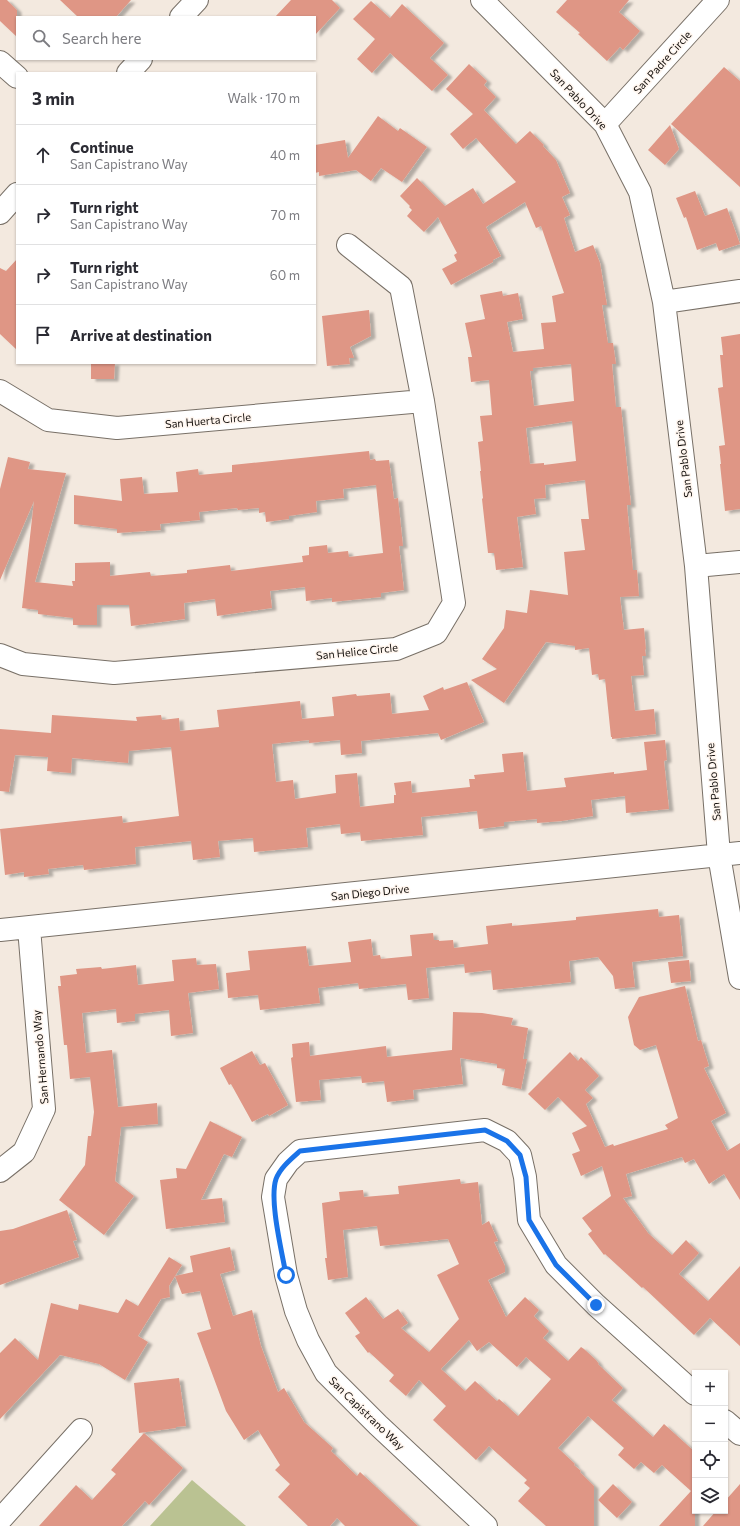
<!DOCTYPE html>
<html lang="en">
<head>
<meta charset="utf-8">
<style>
  :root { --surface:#fff; --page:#f7f7f7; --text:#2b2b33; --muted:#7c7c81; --line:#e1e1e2 }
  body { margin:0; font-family:Commissioner,sans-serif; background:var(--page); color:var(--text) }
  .controls { position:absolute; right:12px; bottom:12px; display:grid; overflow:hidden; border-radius:0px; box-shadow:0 1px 3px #0004 }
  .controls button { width:36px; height:36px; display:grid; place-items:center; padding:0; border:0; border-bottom:1px solid var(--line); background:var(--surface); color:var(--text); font:20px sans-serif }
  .stop { position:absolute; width:12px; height:12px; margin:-9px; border:3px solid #1a73e8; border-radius:50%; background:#fff }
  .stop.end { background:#1a73e8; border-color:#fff; box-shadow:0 1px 4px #0008 }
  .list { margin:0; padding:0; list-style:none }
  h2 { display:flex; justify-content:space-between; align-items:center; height:52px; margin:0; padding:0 16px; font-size:17px }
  h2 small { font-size:13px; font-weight:400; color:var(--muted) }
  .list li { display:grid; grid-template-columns:26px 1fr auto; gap:12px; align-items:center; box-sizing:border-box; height:60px; padding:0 16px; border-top:1px solid var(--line) }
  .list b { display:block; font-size:15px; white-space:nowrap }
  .list p { margin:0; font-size:13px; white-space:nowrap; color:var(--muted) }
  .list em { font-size:13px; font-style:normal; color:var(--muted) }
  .icon { flex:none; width:22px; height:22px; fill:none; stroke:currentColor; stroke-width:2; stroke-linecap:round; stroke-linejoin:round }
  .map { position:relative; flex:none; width:740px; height:1526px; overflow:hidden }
  .search { position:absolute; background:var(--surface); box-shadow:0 1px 3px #0004; left:16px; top:16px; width:300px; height:44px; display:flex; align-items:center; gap:10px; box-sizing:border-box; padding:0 14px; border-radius:0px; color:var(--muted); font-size:15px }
  .panel { position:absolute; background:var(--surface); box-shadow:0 1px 3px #0004; left:16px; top:72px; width:300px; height:292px; border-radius:0px }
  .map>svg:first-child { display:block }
  .green { fill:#bac292 }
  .building { fill:#df9685; fill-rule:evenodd; filter:url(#shadow) }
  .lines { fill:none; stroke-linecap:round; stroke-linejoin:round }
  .minor-casing { stroke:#787067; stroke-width:24 }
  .minor { stroke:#fff; stroke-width:22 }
  .route { stroke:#1a73e8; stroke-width:5 }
  .labels { text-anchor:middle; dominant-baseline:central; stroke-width:3; stroke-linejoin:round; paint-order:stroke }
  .street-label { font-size:11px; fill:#15110e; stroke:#fff6ef }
</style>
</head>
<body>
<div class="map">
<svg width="740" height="1526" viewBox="0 0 740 1526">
  <defs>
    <filter id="shadow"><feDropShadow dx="4.5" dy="2.5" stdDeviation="1" flood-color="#0004"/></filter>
  </defs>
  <rect width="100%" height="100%" fill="#f3e9df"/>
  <!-- green -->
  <path class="green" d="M 192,1480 L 246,1526 L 150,1526 Z"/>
  <!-- building -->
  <path class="building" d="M 0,0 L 7,0 L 17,10 L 17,37 L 0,21 Z
    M 60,0 L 131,0 L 116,17 L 78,17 Z
    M 291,0 L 332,0 L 340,8 L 315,35 L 315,17 L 275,17 Z
    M 567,0 L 629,0 L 619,12 L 640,31 L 623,50 L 620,47 L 607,61 L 578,34 L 580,33 L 556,12 Z
    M 371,1 L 390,18 L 402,4 L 444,43 L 430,58 L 448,75 L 432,91 L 390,53 L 372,73 L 357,59 L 375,39 L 353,19 Z
    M 469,64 L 487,81 L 484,85 L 496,97 L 484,110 L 516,144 L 530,131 L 544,145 L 543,146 L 556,160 L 570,193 L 562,197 L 570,215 L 564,218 L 575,252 L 593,245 L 600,263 L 607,305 L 602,305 L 608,343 L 613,343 L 616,364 L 612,364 L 616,407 L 621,407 L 631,505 L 627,505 L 633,570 L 637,570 L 639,596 L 620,597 L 624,630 L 644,628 L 646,650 L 645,649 L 646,656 L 642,656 L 644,675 L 631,676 L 635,711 L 654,709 L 656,734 L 612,739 L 612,737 L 611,737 L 605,679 L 599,680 L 598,674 L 592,675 L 589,648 L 575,650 L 575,646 L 546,642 L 504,703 L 471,680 L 497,669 L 482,659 L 504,628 L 506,610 L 527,613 L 530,590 L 568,595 L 564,552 L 585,550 L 581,519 L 589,519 L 585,480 L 545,485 L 546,498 L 534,499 L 536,514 L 517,517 L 523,567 L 496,570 L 494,553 L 488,553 L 482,499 L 483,498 L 480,471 L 481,471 L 478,442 L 483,441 L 480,416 L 492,415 L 489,380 L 471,382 L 468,357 L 472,357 L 465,323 L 485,319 L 480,295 L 502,291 L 503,296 L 518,293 L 523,319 L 507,322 L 513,352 L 544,349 L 541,323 L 556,322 L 552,296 L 564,293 L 541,226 L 536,228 L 525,202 L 486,227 L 501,256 L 493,260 L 493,262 L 451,285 L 442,269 L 457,261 L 454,255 L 457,253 L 438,217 L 424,232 L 407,216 L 412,210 L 409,207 L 410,206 L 400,196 L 417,178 L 445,206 L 473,188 L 483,204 L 516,182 L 476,138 L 463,149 L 450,134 L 473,114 L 446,89 ZM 571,364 L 574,401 L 534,406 L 530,371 L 533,371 L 533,368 ZM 572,421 L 576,461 L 544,465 L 544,463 L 530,464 L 526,428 Z
    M 724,67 L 740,81 L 740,187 L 671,124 Z
    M 378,116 L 398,131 L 400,128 L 427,147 L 402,182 L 381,168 L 371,181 L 356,170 L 319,176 L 319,172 L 315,173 L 315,145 L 345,140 L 348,158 Z
    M 670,125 L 679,149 L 665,165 L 648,150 Z
    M 695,191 L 705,216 L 727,208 L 740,244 L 719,251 L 716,243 L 697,250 L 686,217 L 684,218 L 676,198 Z
    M 17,259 L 17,350 L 0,334 L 0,268 L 6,271 Z
    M 369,310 L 371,336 L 350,347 L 354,358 L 349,358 L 350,364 L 327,366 L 322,316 Z
    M 740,334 L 740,509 L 725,511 L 720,464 L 721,464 L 719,446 L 725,445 L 718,388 L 723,387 L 720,355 L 723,355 L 721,337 Z
    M 91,363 L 115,363 L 114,379 L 91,379 Z
    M 369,451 L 370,460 L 375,459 L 376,461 L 389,460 L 394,499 L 398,498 L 403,546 L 399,546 L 404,590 L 381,593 L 381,597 L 332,602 L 332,598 L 306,601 L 305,587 L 270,591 L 272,608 L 217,616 L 215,599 L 184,603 L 185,619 L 131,626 L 129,605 L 97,605 L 97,625 L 73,625 L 73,618 L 38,614 L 38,610 L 22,608 L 34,501 L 0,580 L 0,489 L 8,457 L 30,462 L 28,469 L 66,473 L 35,582 L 73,586 L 72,581 L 75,581 L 75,563 L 110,562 L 110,576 L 150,572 L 151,576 L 187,573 L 187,570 L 230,565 L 231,571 L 303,562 L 302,556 L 309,555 L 309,547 L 327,545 L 328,553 L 348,551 L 349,557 L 383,553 L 376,485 L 343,489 L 344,498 L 316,501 L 317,512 L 289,516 L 289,519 L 266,522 L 265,512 L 259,513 L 259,508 L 238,510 L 237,508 L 199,512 L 200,520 L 160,524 L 161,530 L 117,533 L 117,529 L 74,524 L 74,495 L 122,501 L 120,479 L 142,477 L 144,494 L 178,492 L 176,472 L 198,469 L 199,475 L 232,472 L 232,465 Z
    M 467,682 L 484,722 L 441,740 L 438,733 L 361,741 L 362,753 L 341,755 L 340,740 L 309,743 L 309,740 L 272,744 L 276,782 L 293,780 L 295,799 L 336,793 L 335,775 L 357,773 L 360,807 L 394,803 L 394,795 L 396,795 L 394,783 L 411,781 L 412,793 L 470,787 L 469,779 L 475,779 L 474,775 L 504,772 L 502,754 L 523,752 L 527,791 L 566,787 L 564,778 L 614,772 L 614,774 L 647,770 L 644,742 L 665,740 L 667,760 L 664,761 L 669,809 L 626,813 L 625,796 L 591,800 L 593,816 L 562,821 L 537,823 L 537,819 L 504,822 L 504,826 L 479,829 L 477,811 L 421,817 L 423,835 L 361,841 L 360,832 L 341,834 L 340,824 L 306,828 L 308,847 L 254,852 L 253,838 L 218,841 L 220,857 L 193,860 L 191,841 L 135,847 L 136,864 L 84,870 L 83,865 L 48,869 L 49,874 L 24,877 L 24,872 L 5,875 L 0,829 L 122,816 L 123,823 L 179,816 L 171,747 L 129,751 L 128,763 L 72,758 L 71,773 L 47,771 L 48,757 L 15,755 L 9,792 L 0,791 L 0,729 L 51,733 L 52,715 L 137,721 L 136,717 L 161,715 L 162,720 L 179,718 L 180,731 L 219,727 L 217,710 L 300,701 L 302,719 L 334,716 L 332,697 L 356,694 L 357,696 L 390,693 L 392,714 L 429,710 L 423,696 L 443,687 L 444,690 Z
    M 658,909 L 659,917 L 679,915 L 683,956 L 632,962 L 635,987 L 615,989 L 613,976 L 598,957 L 569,961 L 571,982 L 493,990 L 491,970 L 465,973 L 464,964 L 426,968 L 429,998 L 408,1000 L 406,984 L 359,989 L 358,983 L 318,988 L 320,1003 L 260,1010 L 258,995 L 228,998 L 226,973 L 250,970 L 248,951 L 306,946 L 309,966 L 351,962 L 348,942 L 371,939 L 373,956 L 380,955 L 381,959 L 412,956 L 410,935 L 433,933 L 434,940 L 439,940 L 439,941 L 453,940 L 454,948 L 488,944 L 486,926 L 512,923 L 512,926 L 576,920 L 576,917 Z
    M 196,958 L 197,965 L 216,964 L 219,989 L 188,993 L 193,1033 L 171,1036 L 169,1010 L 135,1014 L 135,1021 L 117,1023 L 116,1009 L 82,1013 L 86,1053 L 112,1050 L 118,1107 L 157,1103 L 158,1124 L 121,1127 L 115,1181 L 134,1196 L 104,1235 L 59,1200 L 85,1165 L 88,1136 L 91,1136 L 94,1112 L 90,1077 L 70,1079 L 67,1045 L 64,1045 L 58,986 L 61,986 L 60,976 L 77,974 L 76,969 L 101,967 L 102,969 L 136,965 L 138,985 L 174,981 L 172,960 Z
    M 689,960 L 691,981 L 671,983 L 668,962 Z
    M 685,986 L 698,1041 L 701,1040 L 709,1066 L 704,1068 L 726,1113 L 711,1121 L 727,1151 L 740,1143 L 740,1200 L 724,1174 L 709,1184 L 694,1159 L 685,1163 L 682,1157 L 626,1174 L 632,1196 L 623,1198 L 648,1233 L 672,1255 L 686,1240 L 699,1253 L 679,1274 L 708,1301 L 740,1266 L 740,1346 L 710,1318 L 694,1335 L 643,1287 L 642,1288 L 605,1254 L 604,1255 L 588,1234 L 592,1231 L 582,1218 L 611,1196 L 602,1166 L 581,1176 L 572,1154 L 580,1151 L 572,1133 L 587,1126 L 558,1097 L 545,1110 L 528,1094 L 570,1052 L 578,1061 L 581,1057 L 599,1076 L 585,1090 L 593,1098 L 586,1104 L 605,1147 L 613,1144 L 614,1146 L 668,1129 L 665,1125 L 678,1118 L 656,1045 L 640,1050 L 634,1045 L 628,1017 L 639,997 Z
    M 453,1012 L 482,1013 L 513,1018 L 511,1025 L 528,1028 L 523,1059 L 527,1059 L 521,1089 L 502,1085 L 505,1069 L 497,1068 L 497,1064 L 460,1058 L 463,1084 L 413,1090 L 414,1099 L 387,1102 L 384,1081 L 362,1083 L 361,1076 L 319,1080 L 321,1100 L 296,1102 L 291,1058 L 293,1057 L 292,1044 L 309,1042 L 310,1056 L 386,1046 L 387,1057 L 452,1050 Z
    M 252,1051 L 260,1065 L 265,1063 L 288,1105 L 269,1116 L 268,1114 L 252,1122 L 231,1084 L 229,1085 L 220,1068 Z
    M 210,1121 L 242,1137 L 232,1157 L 224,1154 L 201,1200 L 222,1198 L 225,1222 L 166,1229 L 160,1180 L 177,1178 L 176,1168 L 186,1169 Z
    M 460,1179 L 461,1184 L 478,1182 L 482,1225 L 489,1221 L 498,1241 L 494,1242 L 505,1266 L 505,1272 L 488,1280 L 506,1317 L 525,1297 L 539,1310 L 534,1316 L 549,1331 L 543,1338 L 568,1361 L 581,1347 L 584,1349 L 596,1360 L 599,1364 L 598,1364 L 623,1388 L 612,1400 L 653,1437 L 664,1424 L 695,1452 L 695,1526 L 659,1526 L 691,1491 L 662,1465 L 654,1473 L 641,1462 L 634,1469 L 618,1455 L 624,1448 L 588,1416 L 558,1448 L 575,1464 L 574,1465 L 581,1471 L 580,1472 L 594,1486 L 594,1526 L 546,1526 L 518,1501 L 530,1488 L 524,1483 L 527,1480 L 489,1446 L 476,1460 L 433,1420 L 446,1406 L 419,1380 L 406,1396 L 389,1381 L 394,1375 L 369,1352 L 368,1353 L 355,1336 L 360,1333 L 345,1313 L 366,1297 L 383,1319 L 398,1309 L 408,1323 L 401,1328 L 429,1352 L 459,1319 L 437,1275 L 459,1264 L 448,1239 L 380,1246 L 377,1226 L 343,1230 L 348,1277 L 328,1280 L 325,1258 L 327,1258 L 322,1203 L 340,1200 L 339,1192 L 363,1190 L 364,1197 L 399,1194 L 398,1186 ZM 469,1340 L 477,1351 L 489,1342 L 517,1367 L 526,1357 L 551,1379 L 518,1416 L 499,1399 L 497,1401 L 475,1381 L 465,1391 L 441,1369 Z
    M 67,1210 L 77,1240 L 73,1241 L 79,1257 L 0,1285 L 0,1231 L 13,1229 Z
    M 230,1247 L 235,1270 L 220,1274 L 233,1316 L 252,1310 L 261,1346 L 278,1392 L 284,1388 L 304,1422 L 333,1448 L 331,1451 L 357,1476 L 360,1472 L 418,1526 L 345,1526 L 337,1518 L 330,1526 L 308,1526 L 278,1497 L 290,1484 L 275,1470 L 280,1465 L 258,1430 L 244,1440 L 226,1411 L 197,1333 L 211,1329 L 200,1291 L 182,1294 L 175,1276 L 169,1286 L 170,1297 L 161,1299 L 138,1336 L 148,1342 L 125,1380 L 99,1364 L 60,1355 L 0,1419 L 0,1353 L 15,1338 L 38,1360 L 51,1303 L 78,1310 L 79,1304 L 118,1313 L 126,1299 L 138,1306 L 169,1257 L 182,1265 L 175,1276 L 193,1272 L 190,1256 Z
    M 179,1378 L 186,1426 L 176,1427 L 176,1428 L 139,1433 L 134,1383 Z
    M 144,1433 L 183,1468 L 149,1505 L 145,1501 L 122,1526 L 39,1526 L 76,1485 L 92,1500 L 116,1474 L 111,1470 Z
    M 613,1484 L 632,1502 L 617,1518 L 598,1500 Z
    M 740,1484 L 740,1526 L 703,1526 L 716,1511 L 725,1511 L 725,1501 Z"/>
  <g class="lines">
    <!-- minor casing -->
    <g class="minor-casing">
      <path id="minor" d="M 482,0 L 605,124 L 640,192 L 664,302 L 696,566 L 719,855 L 740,978
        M 181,17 L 197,0
        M 0,62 L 17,77
        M 128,73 L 141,59
        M 605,124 L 718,0
        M 0,213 L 17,194
        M 664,302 L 740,291
        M 0,391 L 48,420 L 117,428 L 423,401
        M 696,566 L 740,562
        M 0,655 L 23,664 L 114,673 L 396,649 L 436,633 L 454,603 L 423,401 L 401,287 L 348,245
        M 0,930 L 740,853
        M 0,1171 L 24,1152 L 44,1109 L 29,928
        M 725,1421 L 740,1434
        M 0,1520 L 81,1430
        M 486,1526 L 378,1425 L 326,1373 L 308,1340 L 296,1311 L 286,1275 L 273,1197 L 276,1179 L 288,1162 L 300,1151 L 485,1130 L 507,1141 L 520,1155 L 525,1177 L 529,1220 L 556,1265 L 596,1305 L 695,1394"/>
    </g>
    <!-- minor -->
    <use href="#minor" class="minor"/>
  </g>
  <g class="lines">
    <!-- route -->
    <path class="route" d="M 286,1275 C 282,1252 269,1200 276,1179 C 280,1168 291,1159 300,1151 L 485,1130 L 507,1141 L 520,1155 L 526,1177 L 529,1220 L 556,1265 L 596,1305"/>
  </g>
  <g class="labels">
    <!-- street labels -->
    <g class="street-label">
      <text transform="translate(662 62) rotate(-48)">San Padre Circle</text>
      <text transform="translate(579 99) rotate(47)">San Pablo Drive</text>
      <text transform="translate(208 420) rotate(-5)">San Huerta Circle</text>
      <text transform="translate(683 459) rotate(-97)">San Pablo Drive</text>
      <text transform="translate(357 651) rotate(-6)">San Helice Circle</text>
      <text transform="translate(713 782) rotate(-95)">San Pablo Drive</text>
      <text transform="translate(370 892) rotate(-6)">San Diego Drive</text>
      <text transform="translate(40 1057) rotate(-95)">San Hernando Way</text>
      <text transform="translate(367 1413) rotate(44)">San Capistrano Way</text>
    </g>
  </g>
</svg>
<div class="controls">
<button>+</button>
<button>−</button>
<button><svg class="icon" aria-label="locate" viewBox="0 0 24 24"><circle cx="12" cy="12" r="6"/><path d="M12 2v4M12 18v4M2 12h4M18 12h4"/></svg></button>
<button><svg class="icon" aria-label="layers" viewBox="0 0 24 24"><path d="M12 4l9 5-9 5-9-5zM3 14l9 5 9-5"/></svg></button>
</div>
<div class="stop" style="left:286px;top:1275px"></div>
<div class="stop end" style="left:596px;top:1305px"></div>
<div class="search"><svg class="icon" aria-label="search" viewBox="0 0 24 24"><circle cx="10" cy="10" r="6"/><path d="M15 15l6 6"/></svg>Search here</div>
<section class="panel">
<h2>3 min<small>Walk · 170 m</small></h2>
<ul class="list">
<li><svg class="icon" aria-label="ahead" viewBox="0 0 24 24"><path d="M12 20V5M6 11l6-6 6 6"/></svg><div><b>Continue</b><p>San Capistrano Way</p></div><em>40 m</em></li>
<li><svg class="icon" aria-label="right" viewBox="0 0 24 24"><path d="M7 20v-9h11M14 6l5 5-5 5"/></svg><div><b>Turn right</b><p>San Capistrano Way</p></div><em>70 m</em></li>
<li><svg class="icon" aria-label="right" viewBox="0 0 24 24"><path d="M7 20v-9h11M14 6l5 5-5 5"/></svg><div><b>Turn right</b><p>San Capistrano Way</p></div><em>60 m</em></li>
<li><svg class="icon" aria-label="arrive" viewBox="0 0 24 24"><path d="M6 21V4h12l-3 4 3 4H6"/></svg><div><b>Arrive at destination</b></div></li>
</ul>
</section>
</div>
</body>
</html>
